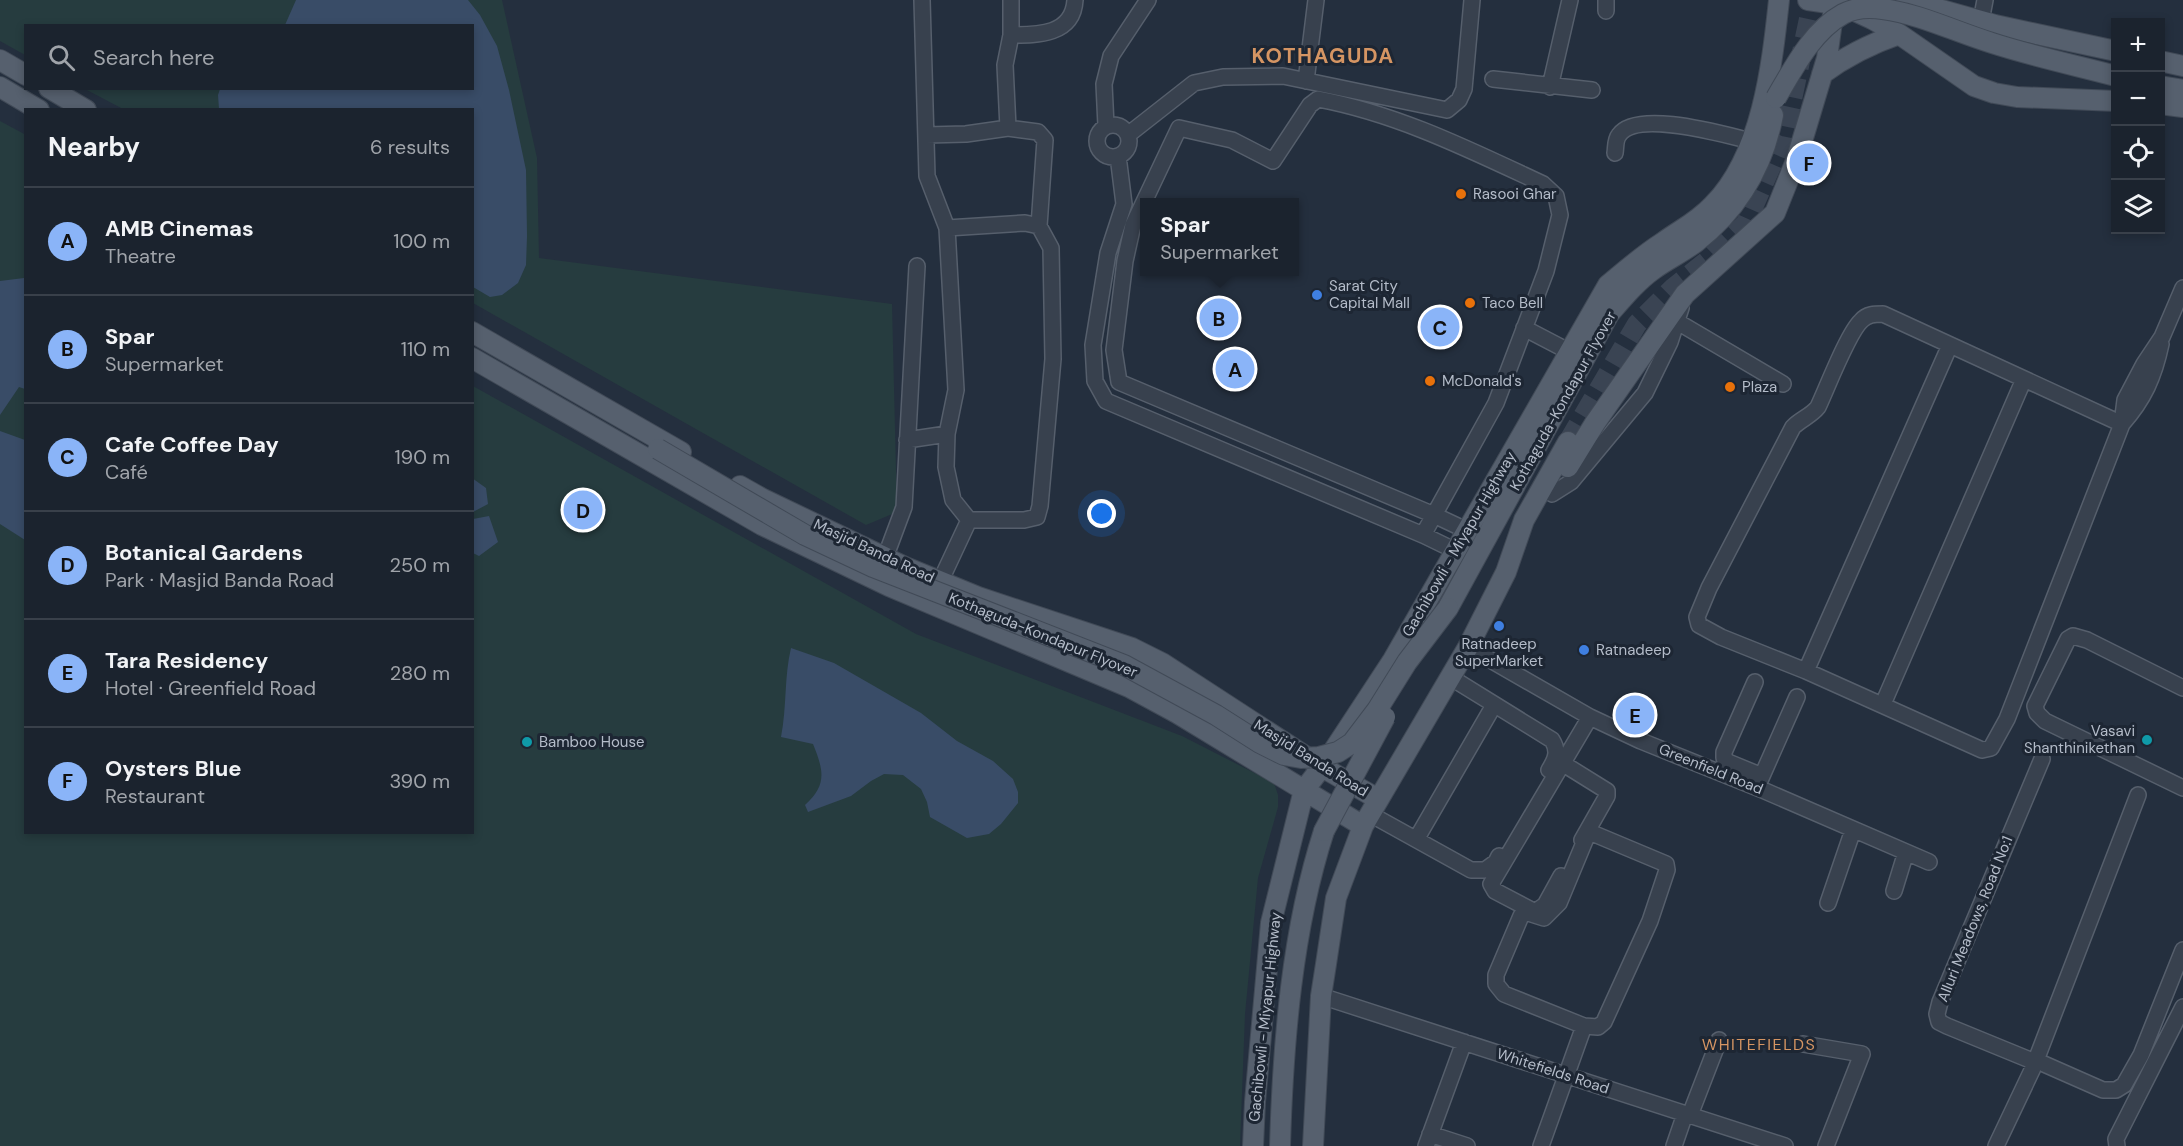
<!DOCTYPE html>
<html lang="en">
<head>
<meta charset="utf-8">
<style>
  :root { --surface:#1b232e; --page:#282f3a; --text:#f1f3f6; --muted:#a0a4aa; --line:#39404a; --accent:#8ab4f8 }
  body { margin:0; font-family:"DM Sans",sans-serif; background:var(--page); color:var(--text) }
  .controls { position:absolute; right:18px; top:18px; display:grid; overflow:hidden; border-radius:0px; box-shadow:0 3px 9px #0003 }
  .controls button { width:54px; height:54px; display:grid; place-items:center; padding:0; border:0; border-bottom:2px solid var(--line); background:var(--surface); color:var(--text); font:30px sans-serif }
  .you { position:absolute; left:1102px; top:514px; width:21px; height:21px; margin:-15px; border:4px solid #fff; border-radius:50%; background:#1a73e8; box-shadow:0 0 0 9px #1a73e833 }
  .badge { display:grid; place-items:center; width:39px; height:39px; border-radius:50%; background:var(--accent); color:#111; font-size:20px; font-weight:700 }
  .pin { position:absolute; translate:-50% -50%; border:3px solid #fff; box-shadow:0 2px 6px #0006 }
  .popup { position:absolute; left:1140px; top:198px; width:159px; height:78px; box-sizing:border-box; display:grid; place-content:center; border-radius:0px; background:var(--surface); filter:drop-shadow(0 2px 4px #0005); font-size:20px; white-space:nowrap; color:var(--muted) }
  .popup b { font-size:22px; color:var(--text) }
  .popup::after { content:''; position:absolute; left:50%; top:100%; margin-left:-12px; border:12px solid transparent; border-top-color:var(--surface) }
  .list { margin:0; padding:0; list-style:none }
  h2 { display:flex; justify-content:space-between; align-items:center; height:78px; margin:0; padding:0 24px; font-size:26px }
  h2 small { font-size:20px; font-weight:400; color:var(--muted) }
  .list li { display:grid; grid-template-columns:39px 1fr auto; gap:18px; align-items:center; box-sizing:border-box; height:108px; padding:0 24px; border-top:2px solid var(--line) }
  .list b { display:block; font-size:22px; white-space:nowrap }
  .list p { margin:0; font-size:20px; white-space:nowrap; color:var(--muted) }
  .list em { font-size:20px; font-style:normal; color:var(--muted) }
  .icon { flex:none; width:33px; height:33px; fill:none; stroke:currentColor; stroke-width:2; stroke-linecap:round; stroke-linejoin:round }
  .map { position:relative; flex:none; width:2183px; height:1146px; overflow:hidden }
  .search { position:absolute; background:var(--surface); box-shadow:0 3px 9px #0003; left:24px; top:24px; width:450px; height:66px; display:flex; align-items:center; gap:15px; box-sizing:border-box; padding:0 21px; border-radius:0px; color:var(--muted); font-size:22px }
  .panel { position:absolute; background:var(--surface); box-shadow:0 3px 9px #0003; left:24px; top:108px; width:450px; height:726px; border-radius:0px }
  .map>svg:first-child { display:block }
  .green { fill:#263c3f }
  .water { fill:#394c67 }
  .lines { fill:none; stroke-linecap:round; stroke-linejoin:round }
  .major-tunnel { stroke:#3a4453; stroke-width:20; stroke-dasharray:20 10; stroke-linecap:butt }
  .minor-casing { stroke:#565f6c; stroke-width:18 }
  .major-casing { stroke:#414a57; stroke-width:22 }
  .minor { stroke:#38414e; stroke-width:15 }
  .major { stroke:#56606e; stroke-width:20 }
  .major-bridge-casing { stroke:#414a57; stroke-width:22; stroke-linecap:butt }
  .major-bridge { stroke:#56606e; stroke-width:20 }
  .food-dot { fill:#e8710a; stroke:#1d2633; stroke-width:2 }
  .shop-dot { fill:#3f7fe0; stroke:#1d2633; stroke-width:2 }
  .culture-dot { fill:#0f9aa8; stroke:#1d2633; stroke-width:2 }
  .labels { text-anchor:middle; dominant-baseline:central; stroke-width:6; stroke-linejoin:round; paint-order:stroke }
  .poi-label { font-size:15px; fill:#b4bcc9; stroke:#1d2633; text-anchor:start }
  .street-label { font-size:15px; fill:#b4bcc9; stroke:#1d2633 }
  .neighbourhood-label { font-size:16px; letter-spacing:1.5px; fill:#d59563; stroke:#1d2633 }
  .district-label { font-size:21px; font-weight:bold; letter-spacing:1.5px; fill:#d59563; stroke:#1d2633 }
</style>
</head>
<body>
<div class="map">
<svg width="2183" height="1146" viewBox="0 0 2183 1146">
  <rect width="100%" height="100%" fill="#242f3e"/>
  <!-- green -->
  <path class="green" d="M 0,0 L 502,0 L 537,158 L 539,258 L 892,304 L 897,512 L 866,525 L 473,303 L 472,110 L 123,109 L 85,89 L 472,88 L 472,26 L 26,26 L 25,55 L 0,41 Z
    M 0,121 L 26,135 L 26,832 L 472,832 L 473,386 L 916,634 L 1182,736 L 1274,783 L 1278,795 L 1278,807 L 1258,878 L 1245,1014 L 1240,1146 L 0,1146 Z"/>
  <!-- water -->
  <path class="water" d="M 296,0 L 468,0 L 480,15 L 497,46 L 509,90 L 526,170 L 527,236 L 526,265 L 518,283 L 502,295 L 490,297 L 473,287 L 472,110 L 219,109 L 218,95 L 220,89 L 472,88 L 472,26 L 285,25 Z
    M 24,278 L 26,280 L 25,389 L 19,387 L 0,415 L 0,281 Z
    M 0,431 L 25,440 L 25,540 L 0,524 Z
    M 472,478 L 486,488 L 488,504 L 473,512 Z
    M 489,516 L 498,542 L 479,556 L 473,553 L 473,519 Z
    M 791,648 L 834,663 L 921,713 L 957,741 L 993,761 L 1013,779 L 1018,792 L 1018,803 L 1001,824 L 989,834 L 967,838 L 930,817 L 927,802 L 921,789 L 903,775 L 884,774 L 871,781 L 851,796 L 808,812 L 805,805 C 827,785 824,771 813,744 L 781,737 C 787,707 784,677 791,648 Z"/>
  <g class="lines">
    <!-- major-tunnel -->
    <path class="major-tunnel" d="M 1568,442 L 1637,324 L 1673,288 L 1708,260 L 1746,223 L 1784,137 L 1813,0"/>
    <!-- minor casing -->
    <g class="minor-casing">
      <path id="minor" d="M 922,0 L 927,176 L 947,228 L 956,390 L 947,434 L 946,467 L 953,500 L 969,520
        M 1606,11 L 1606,0
        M 1981,21 L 1985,0
        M 1011,35 L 1011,0
        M 1493,79 L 1592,90
        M 1306,81 L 1316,0
        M 1550,87 L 1570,0
        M1097 141a16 16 0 1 1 32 0a16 16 0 1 1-32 0Z
        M 1106,126 L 1104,84 L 1111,56 L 1148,0
        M 1008,128 L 1005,65 L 1011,35 C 1038,35 1073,35 1075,0
        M 1129,134 L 1194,83 L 1223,77 L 1283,76 L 1447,110 L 1459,100 L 1464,89 L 1472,0
        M 926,135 L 966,134 L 1008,128 L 1038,132 L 1045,140 L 1039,226 L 1051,248 L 1053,359 L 1040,506 L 1037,517 L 1024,520 L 969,520
        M 1615,153 C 1616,147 1615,140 1619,135 C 1637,109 1725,135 1751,141
        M 1118,156 L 1124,204 L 1108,253 L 1093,345 L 1095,381 L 1106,401 L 1423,535 L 1456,551
        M 947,228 L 1025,223 L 1039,226
        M 1676,321 L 1783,384
        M 1524,328 L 1570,352
        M 1119,382 L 1114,350 L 1125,261 L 1133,225 L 1179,128 L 1232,140 L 1273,161 L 1310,105 L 1318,99 C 1398,114 1470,150 1543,184 L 1556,196 L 1560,215 L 1546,271 L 1496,403 L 1423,535
        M 1119,382 L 1434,515 L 1468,531
        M 2122,424 L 1883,314 C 1875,314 1867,314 1861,321 C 1848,333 1827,388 1818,407 C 1811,416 1801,419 1793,427 L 1709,588 L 1697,617 L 1699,625 L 1721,637 L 1806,671 L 1982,750 L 1991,748 L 2007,719 L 2122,424 L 2125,400 L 2144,364 L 2162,337 L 2183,288
        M 2122,424 C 2144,399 2154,377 2161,344
        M 907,440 L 947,434
        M 1552,494 L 1571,482 L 1645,393 L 1670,342 L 1681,308
        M 885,558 L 904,507 L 917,266
        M 940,582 L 969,520
        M 1468,647 L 1590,717 L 1641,741 L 1765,791 L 1929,862
        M 1806,671 L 1950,345
        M 1450,677 L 1552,740 C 1559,751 1556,759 1549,770
        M 1755,682 L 1724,752 L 1724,758 L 1728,762 L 1762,776
        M 2183,688 L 2087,640 L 2073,636 L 2068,639 L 2035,706 L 2037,713 L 2045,721 L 2183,788
        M 1883,704 L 2024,379
        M 1562,763 L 1607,791 L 1607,796 L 1582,840
        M 1758,785 L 1797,697
        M 1370,814 L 1471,870 L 1485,870 L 1496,862 L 1499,856
        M 1592,833 L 1666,864 L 1667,870 L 1650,921 L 1604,1022 L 1598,1027 L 1584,1026 L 1504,994 L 1496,984 L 1496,975 L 1521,916 L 1525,912 L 1544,918 L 1559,903 L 1586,838 Z
        M 1417,838 L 1494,705
        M 1561,876 L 1545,905 L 1535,912 L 1495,891 L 1491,884 L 1590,717
        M 1894,891 L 1906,852
        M 1828,903 L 1853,830
        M 1321,996 L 1785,1146
        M 1803,1044 L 1862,1054 L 1826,1146
        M 2038,1055 L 2138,795
        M 2030,1060 L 1947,1026 L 1939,1022 L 1937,1014 L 1940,1002 L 2042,759
        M 2044,1064 L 2103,1090 L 2116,1090 L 2124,1085 L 2141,1055 L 2183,950
        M 1690,1115 L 1719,1040
        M 1430,1134 L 1467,1146
        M 1426,1146 L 1464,1042
        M 1541,1146 L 1584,1026
        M 1674,1146 L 1685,1114
        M 1996,1146 L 2033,1068
        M 2117,1146 L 2116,1139 L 2183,1007"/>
    </g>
    <!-- major casing -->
    <g class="major-casing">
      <path id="major" d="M 1808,0 L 1842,5 L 1872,19 L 1899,34 L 1974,86 L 1994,93 L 2017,97 L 2116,101
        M 1906,0 L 1995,25 L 2116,51
        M 0,60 L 26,75
        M 2160,61 L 2183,66
        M 1822,74 C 1846,56 1870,44 1899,34
        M 2160,86 L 2183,90
        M 0,87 L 39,110
        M 49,88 L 86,110
        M 2160,104 L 2183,107
        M 472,332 L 681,452
        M 472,358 L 762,525 L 889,586 L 1129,687 L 1177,713 L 1363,826
        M 1568,467 L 1595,423 L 1685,294 L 1775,213 L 1797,158 L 1827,58 L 1835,0
        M 740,486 L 763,499 L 905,567 L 978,597 L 1132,648 L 1162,663 L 1322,767 L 1378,799
        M 1448,608 L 1609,314 C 1623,298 1637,281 1654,269 C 1668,259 1683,252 1696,242 C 1738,209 1763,167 1773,115
        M 1253,1146 L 1255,1102 L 1271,923 L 1304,790 L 1328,759 L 1393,660 L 1608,285 C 1625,271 1643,255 1662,243 C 1681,229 1696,223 1713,205 C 1762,156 1772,66 1779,0
        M 1280,1146 C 1283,1042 1292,930 1324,831
        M 1313,1146 L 1321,996 L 1326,964 L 1336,898 L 1363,826 L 1468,647 L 1506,572 L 1524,520 L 1568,442"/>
    </g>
    <!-- minor -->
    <use href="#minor" class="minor"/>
    <!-- major -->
    <use href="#major" class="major"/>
    <!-- major-bridge casing -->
    <g class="major-bridge-casing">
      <path id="major-bridge" d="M 1776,98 C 1793,69 1812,31 1843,14 C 1856,7 1869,7 1883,9 C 1920,14 1956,32 1992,43 C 2032,56 2074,65 2116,76
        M 658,449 L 805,535 L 873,567 L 1124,665 L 1216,715 L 1260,743 L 1284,755 L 1301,758 L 1319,757 L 1338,752 L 1352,743 L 1377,710 L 1407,662 L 1448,608
        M 1324,831 L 1385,717"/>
    </g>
    <!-- major-bridge -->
    <use href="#major-bridge" class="major-bridge"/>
  </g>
  <!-- markers -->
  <g class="food-dot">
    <circle cx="1461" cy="194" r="6"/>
    <circle cx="1470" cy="303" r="6"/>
    <circle cx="1430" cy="381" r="6"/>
    <circle cx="1730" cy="387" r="6"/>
  </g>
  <g class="shop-dot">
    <circle cx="1317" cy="295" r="6"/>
    <circle cx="1499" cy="626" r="6"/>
    <circle cx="1584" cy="650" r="6"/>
  </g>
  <g class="culture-dot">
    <circle cx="2147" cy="740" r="6"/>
    <circle cx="527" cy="742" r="6"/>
  </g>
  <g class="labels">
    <!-- poi labels -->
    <g class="poi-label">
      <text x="1473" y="194">Rasooi Ghar</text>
      <text x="1329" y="286">Sarat City<tspan x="1329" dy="17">Capital Mall</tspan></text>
      <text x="1482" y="303">Taco Bell</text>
      <text x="1442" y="381">McDonald's</text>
      <text x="1742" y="387">Plaza</text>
      <text x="1499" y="644" text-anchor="middle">Ratnadeep<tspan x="1499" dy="17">SuperMarket</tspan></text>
      <text x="1596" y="650">Ratnadeep</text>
      <text x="2135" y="731" text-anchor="end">Vasavi<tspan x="2135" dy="17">Shanthinikethan</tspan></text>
      <text x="539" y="742">Bamboo House</text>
    </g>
    <!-- street labels -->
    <g class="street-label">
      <text transform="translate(1563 401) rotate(-61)">Kothaguda-Kondapur Flyover</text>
      <text transform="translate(1459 544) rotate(-60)">Gachibowli - Miyapur Highway</text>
      <text transform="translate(874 551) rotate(25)">Masjid Banda Road</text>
      <text transform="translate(1043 635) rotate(22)">Kothaguda-Kondapur Flyover</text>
      <text transform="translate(1311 758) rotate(32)">Masjid Banda Road</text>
      <text transform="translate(1711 769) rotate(22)">Greenfield Road</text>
      <text transform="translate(1975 919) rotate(-68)">Alluri Meadows, Road No:1</text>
      <text transform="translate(1265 1017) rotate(-84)">Gachibowli - Miyapur Highway</text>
      <text transform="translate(1553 1071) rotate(18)">Whitefields Road</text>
    </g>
    <!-- neighbourhood labels -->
    <g class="neighbourhood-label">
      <text x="1759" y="1044">WHITEFIELDS</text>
    </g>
    <!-- district labels -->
    <g class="district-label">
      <text x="1323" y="56">KOTHAGUDA</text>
    </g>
  </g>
</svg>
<div class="controls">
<button>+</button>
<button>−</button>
<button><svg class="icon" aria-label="locate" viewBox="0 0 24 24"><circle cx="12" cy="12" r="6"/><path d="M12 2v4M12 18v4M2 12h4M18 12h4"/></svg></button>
<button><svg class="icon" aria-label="layers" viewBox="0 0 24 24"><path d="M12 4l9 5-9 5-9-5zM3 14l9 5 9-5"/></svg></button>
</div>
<div class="you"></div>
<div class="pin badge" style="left:1235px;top:369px">A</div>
<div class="pin badge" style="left:1219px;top:318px">B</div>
<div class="popup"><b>Spar</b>Supermarket</div>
<div class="pin badge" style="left:1440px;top:327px">C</div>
<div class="pin badge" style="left:583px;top:510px">D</div>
<div class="pin badge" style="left:1635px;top:715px">E</div>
<div class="pin badge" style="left:1809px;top:163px">F</div>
<div class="search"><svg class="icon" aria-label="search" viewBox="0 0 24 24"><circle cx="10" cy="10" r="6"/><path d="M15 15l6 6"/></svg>Search here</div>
<section class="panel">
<h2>Nearby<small>6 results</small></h2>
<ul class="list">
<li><span class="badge">A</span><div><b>AMB Cinemas</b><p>Theatre</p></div><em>100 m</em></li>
<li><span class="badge">B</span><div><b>Spar</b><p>Supermarket</p></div><em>110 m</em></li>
<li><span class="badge">C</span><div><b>Cafe Coffee Day</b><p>Café</p></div><em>190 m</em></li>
<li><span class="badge">D</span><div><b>Botanical Gardens</b><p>Park · Masjid Banda Road</p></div><em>250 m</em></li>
<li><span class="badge">E</span><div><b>Tara Residency</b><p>Hotel · Greenfield Road</p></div><em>280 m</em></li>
<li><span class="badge">F</span><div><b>Oysters Blue</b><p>Restaurant</p></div><em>390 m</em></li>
</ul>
</section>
</div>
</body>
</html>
